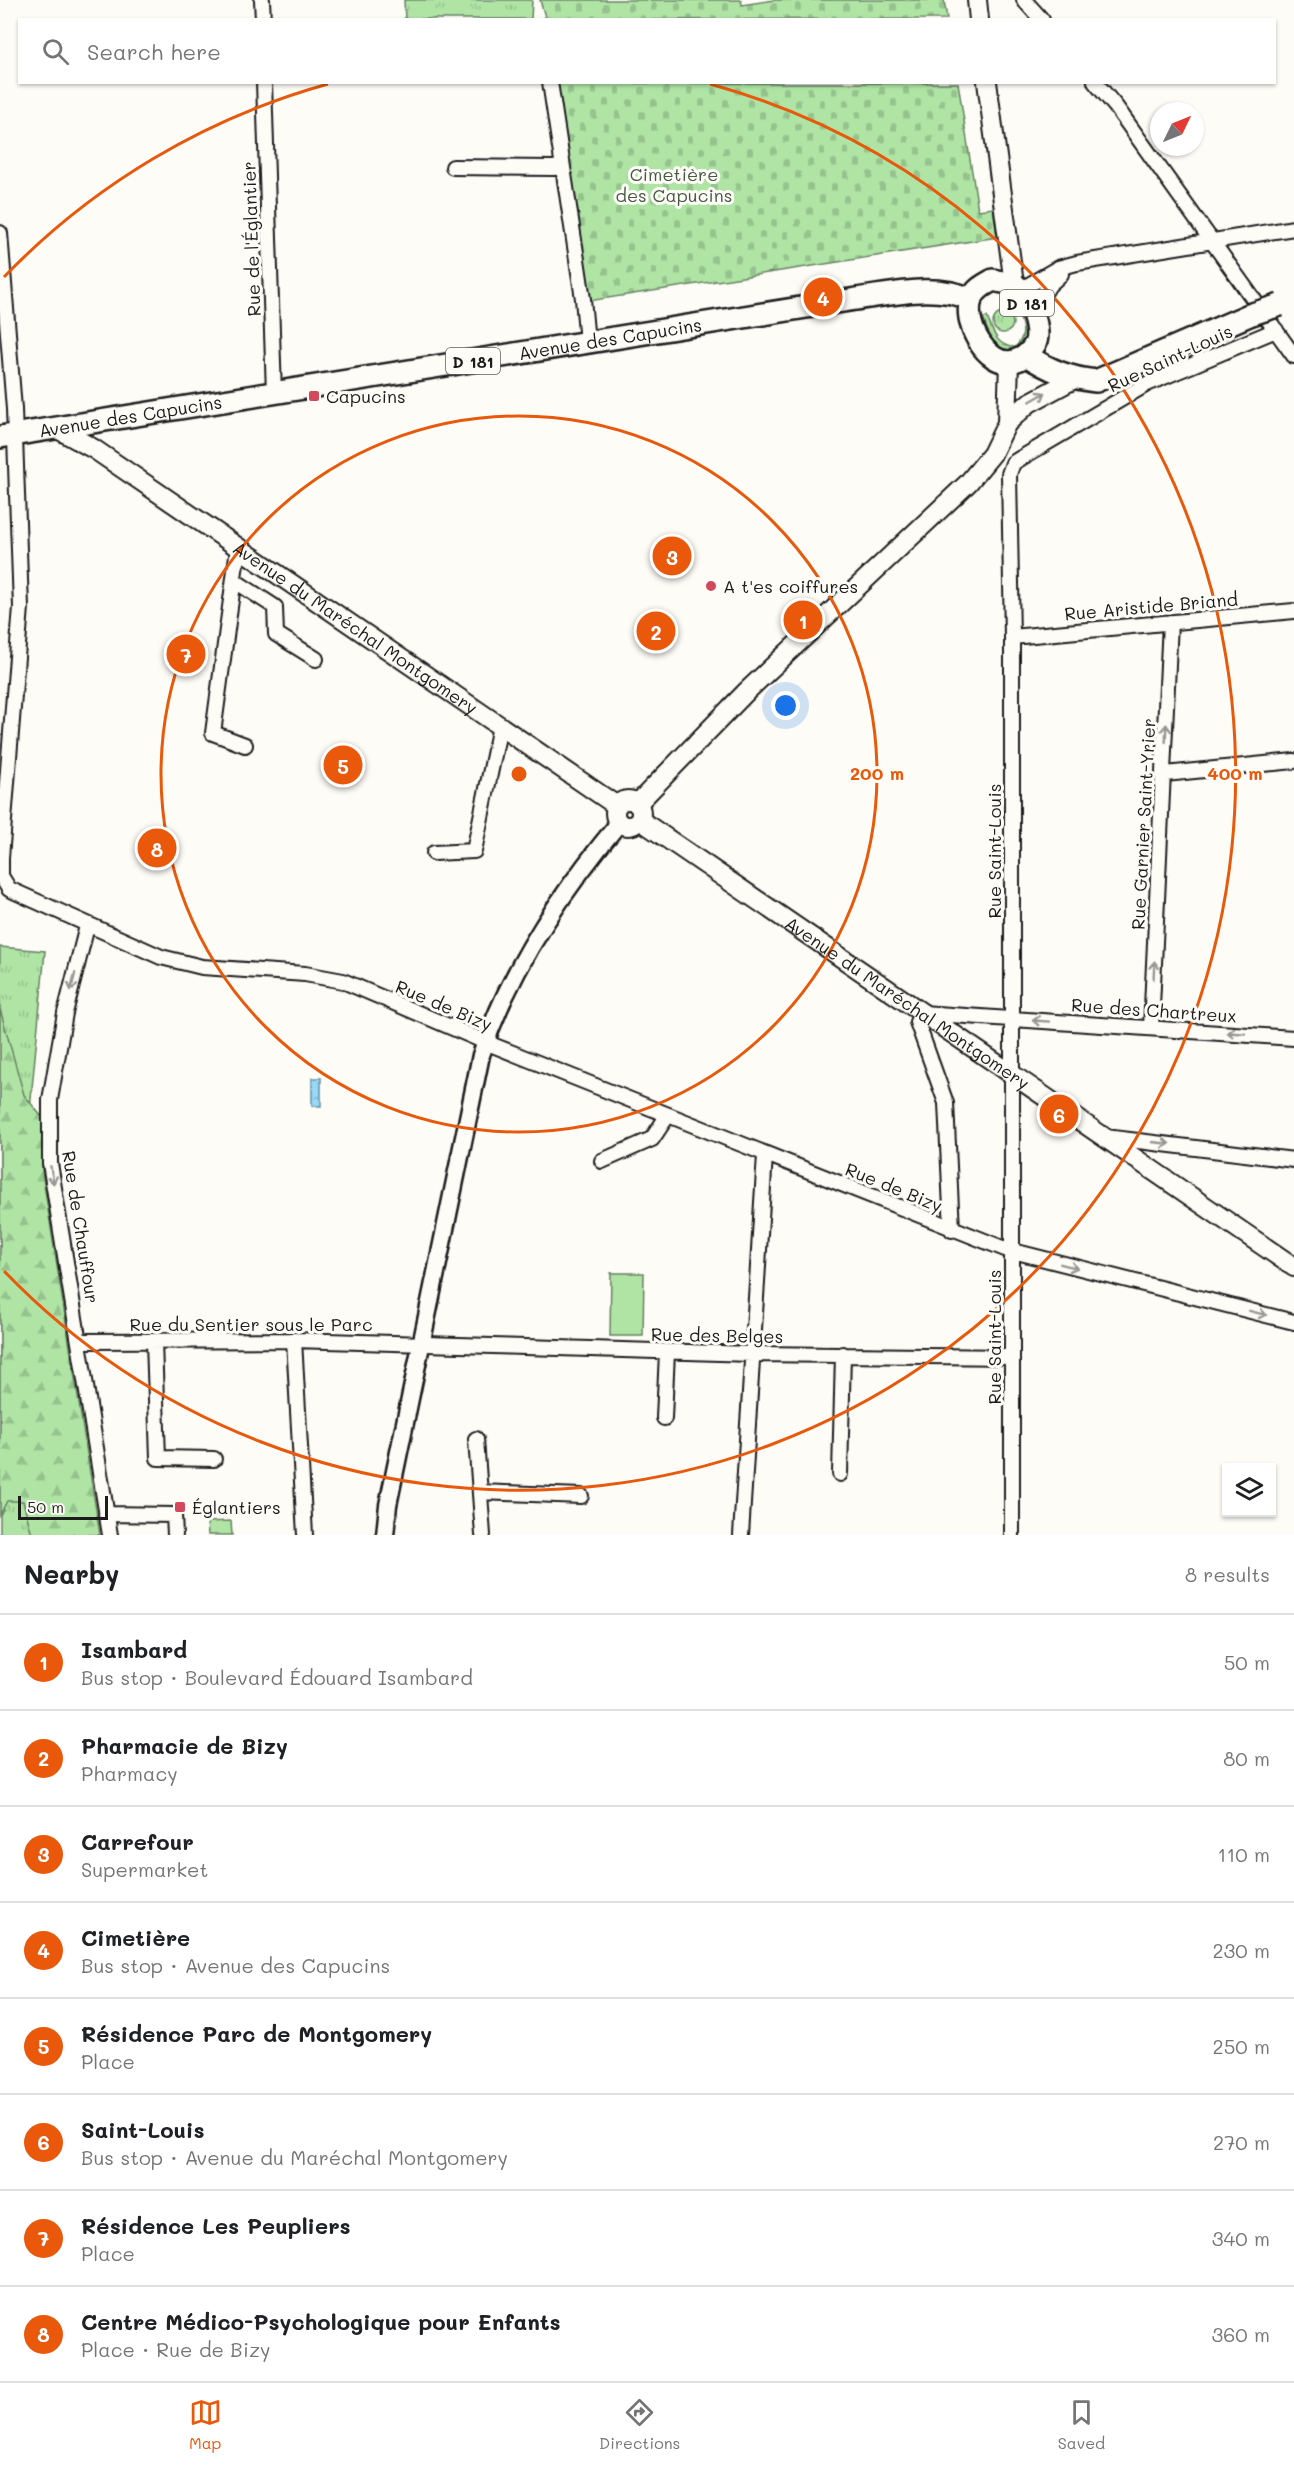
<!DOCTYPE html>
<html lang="en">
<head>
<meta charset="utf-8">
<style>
  :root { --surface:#fff; --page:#f6f6f6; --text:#202124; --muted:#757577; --line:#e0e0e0; --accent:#ea580c }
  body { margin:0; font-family:Mali,sans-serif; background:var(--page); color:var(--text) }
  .controls { position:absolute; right:18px; bottom:18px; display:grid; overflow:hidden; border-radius:0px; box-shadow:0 2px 4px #0004 }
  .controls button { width:54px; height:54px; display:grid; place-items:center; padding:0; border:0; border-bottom:2px solid var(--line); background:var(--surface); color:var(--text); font:30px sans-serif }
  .compass { position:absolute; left:1150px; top:102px; width:54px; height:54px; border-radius:50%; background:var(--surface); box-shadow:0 2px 4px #0004; rotate:47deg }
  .scale { position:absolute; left:18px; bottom:15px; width:90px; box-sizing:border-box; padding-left:6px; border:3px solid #1c1c1c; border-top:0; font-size:16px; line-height:21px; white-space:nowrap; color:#1c1c1c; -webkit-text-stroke:4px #fdfcf7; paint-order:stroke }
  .you { position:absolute; left:786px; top:706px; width:21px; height:21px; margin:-15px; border:4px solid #fff; border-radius:50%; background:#1a73e8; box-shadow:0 0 0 9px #1a73e833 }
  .badge { display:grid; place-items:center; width:39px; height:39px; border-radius:50%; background:var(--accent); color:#fff; font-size:20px; font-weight:700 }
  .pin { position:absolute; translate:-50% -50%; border:3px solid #fff; box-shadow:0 2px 6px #0006 }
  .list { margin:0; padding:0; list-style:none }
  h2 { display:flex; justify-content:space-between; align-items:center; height:78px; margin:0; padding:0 24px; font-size:26px }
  h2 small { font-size:20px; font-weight:400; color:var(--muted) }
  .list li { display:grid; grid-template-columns:39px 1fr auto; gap:18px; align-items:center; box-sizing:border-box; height:96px; padding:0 24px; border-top:2px solid var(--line) }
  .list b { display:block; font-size:22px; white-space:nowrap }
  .list p { margin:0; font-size:20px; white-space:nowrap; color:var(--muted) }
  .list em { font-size:20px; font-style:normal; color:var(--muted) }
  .icon { flex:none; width:33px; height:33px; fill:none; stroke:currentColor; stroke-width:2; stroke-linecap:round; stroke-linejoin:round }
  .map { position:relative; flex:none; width:1294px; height:1535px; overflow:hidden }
  .search { position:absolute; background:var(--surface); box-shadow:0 2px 4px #0004; left:18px; right:18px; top:18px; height:66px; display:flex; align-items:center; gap:15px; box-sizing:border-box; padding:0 21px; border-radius:0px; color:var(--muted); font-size:22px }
  .sheet { height:846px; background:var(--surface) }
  nav { display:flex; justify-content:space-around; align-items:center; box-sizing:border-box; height:84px; border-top:2px solid var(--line); background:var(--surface); font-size:16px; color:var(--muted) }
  nav a { display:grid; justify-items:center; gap:3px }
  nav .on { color:var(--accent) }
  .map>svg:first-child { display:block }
  .grass { fill:url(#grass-tufts); stroke:#668060; stroke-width:1.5 }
  .forest { fill:url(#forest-firs); stroke:#668060; stroke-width:1.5 }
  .cemetery { fill:url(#cemetery-stones); stroke:#668060; stroke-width:1.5 }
  .pitch { fill:#afe4a5; stroke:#668060; stroke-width:1.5 }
  .water { fill:url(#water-ripples); stroke:#658da0; stroke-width:1.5 }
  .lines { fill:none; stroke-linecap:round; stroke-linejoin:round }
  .minor-casing { stroke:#1c1c1c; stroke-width:18 }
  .tertiary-casing { stroke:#1c1c1c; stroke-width:21 }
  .secondary-casing { stroke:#1c1c1c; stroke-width:22 }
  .primary-casing { stroke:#1c1c1c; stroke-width:26 }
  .minor { stroke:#fdfcf7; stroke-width:14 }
  .tertiary { stroke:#fdfcf7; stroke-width:16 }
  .secondary { stroke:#fdfcf7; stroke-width:18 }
  .primary { stroke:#fdfcf7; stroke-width:21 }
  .primary-bridge-casing { stroke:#1c1c1c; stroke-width:26; stroke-linecap:butt }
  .primary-bridge { stroke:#fdfcf7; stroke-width:21 }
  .oneway { stroke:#989794 }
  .ring { fill:none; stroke:#e8590c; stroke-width:3 }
  .poi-dot { fill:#d1495b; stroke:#fdfcf7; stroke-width:2 }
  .labels { text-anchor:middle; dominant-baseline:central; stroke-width:6; stroke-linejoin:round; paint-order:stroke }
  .shield { fill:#fdfcf7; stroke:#605f5e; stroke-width:1.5 }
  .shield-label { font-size:16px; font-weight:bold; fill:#1c1c1c }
  .park-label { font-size:18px; fill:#485845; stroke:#fdfcf7 }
  .street-label { font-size:18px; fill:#1c1c1c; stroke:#fdfcf7 }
  .poi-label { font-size:18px; fill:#1c1c1c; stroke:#fdfcf7; text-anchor:start }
  .centre { fill:#e8590c; stroke:#fdfcf7; stroke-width:3 }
  .ring-label { font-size:18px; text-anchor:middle; font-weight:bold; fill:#e8590c; stroke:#fdfcf7; stroke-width:6; stroke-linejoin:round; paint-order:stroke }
</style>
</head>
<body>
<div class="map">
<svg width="1294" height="1535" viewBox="0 0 1294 1535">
  <defs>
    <pattern id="grass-tufts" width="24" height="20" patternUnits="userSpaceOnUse" patternTransform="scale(1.5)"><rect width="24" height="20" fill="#afe4a5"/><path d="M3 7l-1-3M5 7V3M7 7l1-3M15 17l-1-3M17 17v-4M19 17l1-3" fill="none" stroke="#96c38d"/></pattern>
    <pattern id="forest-firs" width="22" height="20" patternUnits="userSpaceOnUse" patternTransform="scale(1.5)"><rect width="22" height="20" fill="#afe4a5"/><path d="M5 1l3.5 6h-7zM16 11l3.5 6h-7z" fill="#96c38d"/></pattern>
    <pattern id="cemetery-stones" width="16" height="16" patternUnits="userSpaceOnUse" patternTransform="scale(1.5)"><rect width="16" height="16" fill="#afe4a5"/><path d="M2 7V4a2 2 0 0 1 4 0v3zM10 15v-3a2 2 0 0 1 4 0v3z" fill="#96c38d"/></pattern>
    <pattern id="water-ripples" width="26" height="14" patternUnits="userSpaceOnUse" patternTransform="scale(1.5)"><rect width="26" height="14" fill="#96d9f8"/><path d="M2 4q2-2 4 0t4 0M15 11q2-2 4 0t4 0" fill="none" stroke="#81bad4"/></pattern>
  </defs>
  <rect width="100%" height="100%" fill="#fdfcf7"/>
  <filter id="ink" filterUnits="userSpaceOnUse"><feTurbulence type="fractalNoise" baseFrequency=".0167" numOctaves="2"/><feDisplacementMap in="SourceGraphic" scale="12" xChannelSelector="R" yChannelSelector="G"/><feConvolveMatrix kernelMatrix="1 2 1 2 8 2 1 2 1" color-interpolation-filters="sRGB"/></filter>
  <g filter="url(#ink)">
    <!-- grass -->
    <path class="grass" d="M 404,0 L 532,0 L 531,19 L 405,19 Z
      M 1022,312 C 1024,318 1027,324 1027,331 C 1026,346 1008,357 996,344 C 990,338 986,327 983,318 L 987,317 C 993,332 997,347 1015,347 C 1027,336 1023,326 1018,313 Z
      M993 323a10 10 0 1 1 20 0a10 10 0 1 1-20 0Z
      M 0,947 L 45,951 L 24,1173 L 82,1535 L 0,1535 Z"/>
    <!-- forest -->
    <path class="forest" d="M 0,1009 L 24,1095 L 42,1117 L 42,1172 L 100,1535 L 32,1535 L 23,1501 L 7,1501 L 0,1515 Z"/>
    <!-- cemetery -->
    <path class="cemetery" d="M 540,0 L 741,0 L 742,5 L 774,0 L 944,0 L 947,19 L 546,20 Z
      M 554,83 L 958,83 L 978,210 L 993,208 L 997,237 L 589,301 Z"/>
    <!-- pitch -->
    <path class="pitch" d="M 611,1273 L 644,1273 L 643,1336 L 610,1336 Z
      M 231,1521 L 232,1535 L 208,1535 L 207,1522 Z"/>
    <!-- water -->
    <path class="water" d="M 312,1078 L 321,1078 L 321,1106 L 312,1106 Z"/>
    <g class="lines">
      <!-- minor casing -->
      <g class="minor-casing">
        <path id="minor" d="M 262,0 L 263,20
          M 1024,0 L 1042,20
          M 264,82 L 274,394
          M 550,82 L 583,299 L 587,342
          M 1095,82 L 1116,107 L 1294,356
          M 453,167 L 553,168 L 562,167
          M 0,233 L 14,409 L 21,607 L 1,858 L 1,876 L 9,889 L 161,957 L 202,967 L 305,974 L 343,981 L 495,1046 L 1005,1249 L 1294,1322
          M 1020,290 L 1058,268 L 1077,263 L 1294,228
          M 1033,312 L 1049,285 L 1061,274
          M 238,548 L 213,733 L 245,745
          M 235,581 L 275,607 L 276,634 L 316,659
          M 1012,637 L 1294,611
          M 1165,774 L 1294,761
          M 434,853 L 474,851 L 500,726
          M 87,926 L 65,1013 L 50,1100 L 50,1163 L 110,1535
          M 1151,1028 L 1170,622
          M 1105,1137 L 1294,1160
          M 602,1161 L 652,1139 L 668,1115
          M 952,1230 L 946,1103 L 917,1022 L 922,1013 L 1294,1038
          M 294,1340 L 305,1535
          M 80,1341 L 294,1340 L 752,1354 L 1012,1357
          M 154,1342 L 158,1458 L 214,1459
          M 664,1418 L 667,1352
          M 476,1439 L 483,1535
          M 840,1474 L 843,1354
          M 481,1492 L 581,1496
          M 106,1514 L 174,1515 L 175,1535
          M 741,1535 L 765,1155
          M 1012,1535 L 1012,637 L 1009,474 L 1013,463 L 1021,458 L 1147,384 L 1276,330"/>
      </g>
      <!-- tertiary casing -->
      <g class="tertiary-casing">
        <path id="tertiary" d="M 385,1535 L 388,1505 L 481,1055 C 510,969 561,892 619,823"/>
      </g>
      <!-- secondary casing -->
      <g class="secondary-casing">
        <g id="secondary">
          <path d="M 977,0 L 979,20"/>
          <path d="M 987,82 L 1014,284"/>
          <path d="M 1007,423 L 1029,403 L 1074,379"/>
          <path id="s1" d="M 56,428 L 94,449 L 617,806"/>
          <circle cx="628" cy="813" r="13"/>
          <path d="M 637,804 L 747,691 L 968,483 L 992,454 L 1007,423 L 1009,362"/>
          <path id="s2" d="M 640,820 L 1294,1267"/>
        </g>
      </g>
      <!-- primary casing -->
      <g class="primary-casing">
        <g id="primary">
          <path d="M 993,280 C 999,282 1009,282 1015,285 C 1028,293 1042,330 1035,344 C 1030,353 1023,359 1014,361 C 986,369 961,319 972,298 C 976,289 984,285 993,280 Z"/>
          <path d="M 1026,355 C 1049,370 1069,378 1096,381 L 1249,315"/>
          <path id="s3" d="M 0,437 L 856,299 C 894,294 934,283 971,299"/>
        </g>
      </g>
      <!-- minor -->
      <use href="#minor" class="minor"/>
      <!-- tertiary -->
      <use href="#tertiary" class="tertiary"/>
      <!-- secondary -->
      <use href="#secondary" class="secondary"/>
      <!-- primary -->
      <use href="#primary" class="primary"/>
      <!-- primary-bridge casing -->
      <g class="primary-bridge-casing">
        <path id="primary-bridge" d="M 1249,315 L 1280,305"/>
      </g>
      <!-- primary-bridge -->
      <use href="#primary-bridge" class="primary-bridge"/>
    </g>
    <!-- one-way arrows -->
    <defs><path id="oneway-shaft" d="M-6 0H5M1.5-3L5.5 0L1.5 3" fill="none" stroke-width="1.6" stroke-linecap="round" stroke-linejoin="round" transform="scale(1.5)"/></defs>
    <g class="oneway">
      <use href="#oneway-shaft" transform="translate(1038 397) rotate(-30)"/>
      <use href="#oneway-shaft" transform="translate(1166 733) rotate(-88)"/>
      <use href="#oneway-shaft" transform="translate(1154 970) rotate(-87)"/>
      <use href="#oneway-shaft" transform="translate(73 982) rotate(104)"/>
      <use href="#oneway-shaft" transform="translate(1041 1021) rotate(-176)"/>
      <use href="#oneway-shaft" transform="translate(1236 1033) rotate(-176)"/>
      <use href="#oneway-shaft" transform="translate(1161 1143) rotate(6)"/>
      <use href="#oneway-shaft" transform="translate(52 1175) rotate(80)"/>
      <use href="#oneway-shaft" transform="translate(1069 1266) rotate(14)"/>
      <use href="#oneway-shaft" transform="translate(1258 1313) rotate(14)"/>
    </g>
  </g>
  <!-- distance rings -->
  <g class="ring">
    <circle cx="519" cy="774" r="358"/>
    <path d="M4 277A716 716 0 0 1 328 84M710 84A716 716 0 1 1 4 1271"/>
  </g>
  <!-- markers -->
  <g class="poi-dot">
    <rect x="308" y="390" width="12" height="12" rx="3"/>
    <circle cx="711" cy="586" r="6"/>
    <rect x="174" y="1501" width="12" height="12" rx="3"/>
  </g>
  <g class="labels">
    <!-- shield labels -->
    <g class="shield">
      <rect x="1000" y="290" width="54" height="26" rx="4.5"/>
      <rect x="446" y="348" width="54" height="26" rx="4.5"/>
    </g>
    <g class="shield-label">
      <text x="1027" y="303">D 181</text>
      <text x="473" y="361">D 181</text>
    </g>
    <!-- park labels -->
    <g class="park-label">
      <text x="674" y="174">Cimetière<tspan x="674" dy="21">des Capucins</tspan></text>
    </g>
    <!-- street labels -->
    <g class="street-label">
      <text transform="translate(251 239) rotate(-92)">Rue de l'Églantier</text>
      <text stroke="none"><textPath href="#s3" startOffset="618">Avenue des Capucins</textPath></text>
      <text transform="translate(1170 358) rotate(-25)">Rue Saint-Louis</text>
      <text stroke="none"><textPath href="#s3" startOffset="132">Avenue des Capucins</textPath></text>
      <text transform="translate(1151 606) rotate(-5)">Rue Aristide Briand</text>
      <text stroke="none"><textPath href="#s1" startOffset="360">Avenue du Maréchal Montgomery</textPath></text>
      <text transform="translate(1143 824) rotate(-87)">Rue Garnier Saint-Yrier</text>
      <text transform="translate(994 851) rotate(-90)">Rue Saint-Louis</text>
      <text stroke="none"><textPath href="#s2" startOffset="324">Avenue du Maréchal Montgomery</textPath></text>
      <text transform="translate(444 1005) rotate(23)">Rue de Bizy</text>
      <text transform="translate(1154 1010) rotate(4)">Rue des Chartreux</text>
      <text transform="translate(894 1187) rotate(22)">Rue de Bizy</text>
      <text transform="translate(81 1227) rotate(81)">Rue de Chauffour</text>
      <text x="251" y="1324">Rue du Sentier sous le Parc</text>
      <text transform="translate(717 1335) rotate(1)">Rue des Belges</text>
      <text transform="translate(994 1337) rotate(-90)">Rue Saint-Louis</text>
    </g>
    <!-- poi labels -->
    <g class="poi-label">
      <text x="326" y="396">Capucins</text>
      <text x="723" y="586">A t'es coiffures</text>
      <text x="192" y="1507">Églantiers</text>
    </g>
  </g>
  <circle cx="519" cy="774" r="9" class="centre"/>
  <g class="ring-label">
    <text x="877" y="780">200 m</text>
    <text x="1235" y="780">400 m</text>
  </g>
</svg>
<div class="controls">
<button><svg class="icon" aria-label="layers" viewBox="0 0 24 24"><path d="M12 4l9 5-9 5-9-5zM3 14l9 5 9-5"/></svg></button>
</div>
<svg class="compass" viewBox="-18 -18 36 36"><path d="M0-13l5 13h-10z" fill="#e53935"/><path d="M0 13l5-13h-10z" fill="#757577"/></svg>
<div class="scale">50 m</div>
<div class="you"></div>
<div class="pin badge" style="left:803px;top:620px">1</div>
<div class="pin badge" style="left:656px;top:631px">2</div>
<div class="pin badge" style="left:672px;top:556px">3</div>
<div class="pin badge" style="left:823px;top:297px">4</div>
<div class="pin badge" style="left:343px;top:765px">5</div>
<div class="pin badge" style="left:1059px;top:1114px">6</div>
<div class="pin badge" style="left:186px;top:654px">7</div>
<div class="pin badge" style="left:157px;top:848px">8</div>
<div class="search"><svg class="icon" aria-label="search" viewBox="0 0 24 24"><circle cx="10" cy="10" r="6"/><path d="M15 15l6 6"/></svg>Search here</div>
</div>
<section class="sheet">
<h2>Nearby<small>8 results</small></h2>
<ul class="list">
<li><span class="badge">1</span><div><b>Isambard</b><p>Bus stop · Boulevard Édouard Isambard</p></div><em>50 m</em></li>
<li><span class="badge">2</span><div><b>Pharmacie de Bizy</b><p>Pharmacy</p></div><em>80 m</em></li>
<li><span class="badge">3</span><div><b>Carrefour</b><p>Supermarket</p></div><em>110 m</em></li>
<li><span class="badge">4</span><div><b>Cimetière</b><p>Bus stop · Avenue des Capucins</p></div><em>230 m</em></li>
<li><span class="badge">5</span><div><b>Résidence Parc de Montgomery</b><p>Place</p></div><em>250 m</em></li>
<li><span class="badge">6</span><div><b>Saint-Louis</b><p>Bus stop · Avenue du Maréchal Montgomery</p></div><em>270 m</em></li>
<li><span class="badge">7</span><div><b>Résidence Les Peupliers</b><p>Place</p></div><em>340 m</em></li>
<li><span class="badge">8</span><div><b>Centre Médico-Psychologique pour Enfants</b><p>Place · Rue de Bizy</p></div><em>360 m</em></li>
</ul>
</section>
<nav>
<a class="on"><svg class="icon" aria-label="map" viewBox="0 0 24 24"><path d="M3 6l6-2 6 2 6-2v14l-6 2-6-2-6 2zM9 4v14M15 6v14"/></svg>Map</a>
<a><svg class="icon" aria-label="directions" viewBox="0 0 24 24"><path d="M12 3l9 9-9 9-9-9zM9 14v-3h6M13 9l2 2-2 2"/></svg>Directions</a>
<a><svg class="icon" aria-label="saved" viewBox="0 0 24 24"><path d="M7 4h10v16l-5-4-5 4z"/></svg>Saved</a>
</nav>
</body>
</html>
